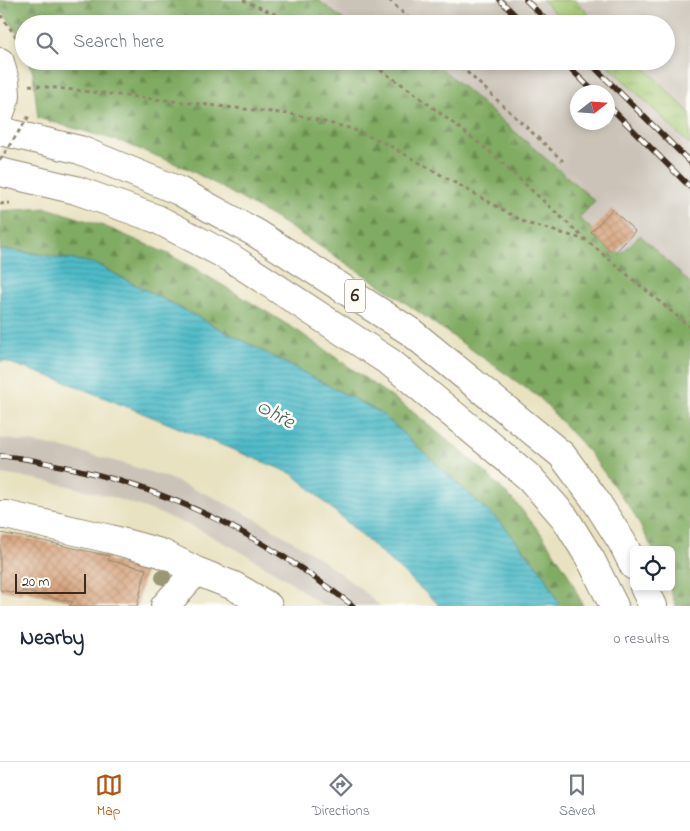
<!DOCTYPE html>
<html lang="en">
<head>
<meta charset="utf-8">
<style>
  :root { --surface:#fff; --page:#f2f2f3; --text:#1f2937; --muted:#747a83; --line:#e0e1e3; --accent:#b45309 }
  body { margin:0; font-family:"Indie Flower",sans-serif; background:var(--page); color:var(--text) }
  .controls { position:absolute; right:15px; bottom:15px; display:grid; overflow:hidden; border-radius:8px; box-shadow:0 2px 8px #0003 }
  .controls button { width:45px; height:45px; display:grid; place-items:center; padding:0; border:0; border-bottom:1px solid var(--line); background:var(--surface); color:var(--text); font:25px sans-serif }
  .compass { position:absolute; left:570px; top:85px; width:45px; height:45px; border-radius:50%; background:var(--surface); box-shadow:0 2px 8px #0003; rotate:73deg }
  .scale { position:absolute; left:15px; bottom:12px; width:71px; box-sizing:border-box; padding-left:5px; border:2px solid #3b2a1e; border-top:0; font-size:14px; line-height:18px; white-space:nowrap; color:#3b2a1e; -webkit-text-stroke:4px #fdfcf7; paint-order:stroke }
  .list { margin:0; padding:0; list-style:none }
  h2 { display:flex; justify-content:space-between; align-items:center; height:65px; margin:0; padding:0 20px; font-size:21px }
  h2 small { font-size:16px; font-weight:400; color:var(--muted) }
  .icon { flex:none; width:28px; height:28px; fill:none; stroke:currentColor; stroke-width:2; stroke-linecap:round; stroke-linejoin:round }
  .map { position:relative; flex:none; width:690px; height:606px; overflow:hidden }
  .search { position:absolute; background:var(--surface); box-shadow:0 2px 8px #0003; left:15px; right:15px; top:15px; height:55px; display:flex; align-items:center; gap:12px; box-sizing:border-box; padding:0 18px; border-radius:28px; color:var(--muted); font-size:19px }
  .sheet { height:155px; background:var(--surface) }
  nav { display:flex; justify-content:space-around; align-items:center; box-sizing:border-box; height:70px; border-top:1px solid var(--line); background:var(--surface); font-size:14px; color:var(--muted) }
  nav a { display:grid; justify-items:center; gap:2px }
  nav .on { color:var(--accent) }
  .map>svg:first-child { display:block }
  .railway { fill:#cbc3b8; fill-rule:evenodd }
  .grass { fill:url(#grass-tufts); stroke:#6e7847 }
  .forest { fill:url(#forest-firs); stroke:#5e6a40 }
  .water { fill:url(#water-rules); stroke:#447273 }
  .building { fill:url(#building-cross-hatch) }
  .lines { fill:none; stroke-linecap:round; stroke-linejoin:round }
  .minor-casing { stroke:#928670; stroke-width:30 }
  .highway-casing { stroke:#928670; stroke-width:30 }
  .path { stroke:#928670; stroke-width:3; stroke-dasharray:4 4; stroke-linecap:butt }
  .minor { stroke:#fff; stroke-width:28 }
  .highway { stroke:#fff; stroke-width:28 }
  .rail-casing { stroke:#3b2a1e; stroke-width:5.5 }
  .rail { stroke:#fdfcf7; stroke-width:4; stroke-dasharray:11; stroke-linecap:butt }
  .path-bridge { stroke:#928670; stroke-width:3; stroke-dasharray:4 4; stroke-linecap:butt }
  .tree { fill:#9a9775 }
  .labels { text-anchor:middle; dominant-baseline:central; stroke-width:5; stroke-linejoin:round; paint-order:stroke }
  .shield { fill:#fdfcf7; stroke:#75695f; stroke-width:1 }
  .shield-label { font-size:19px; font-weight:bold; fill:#3b2a1e }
  .water-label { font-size:21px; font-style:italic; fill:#425d5a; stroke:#fdfcf7 }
</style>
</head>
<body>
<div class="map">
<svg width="690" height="606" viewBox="0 0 690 606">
  <defs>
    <pattern id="grass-tufts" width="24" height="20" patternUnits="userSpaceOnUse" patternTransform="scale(1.25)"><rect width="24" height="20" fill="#a1c670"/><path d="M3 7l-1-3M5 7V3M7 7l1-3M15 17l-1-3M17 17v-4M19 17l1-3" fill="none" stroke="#84a15b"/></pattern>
    <pattern id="forest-firs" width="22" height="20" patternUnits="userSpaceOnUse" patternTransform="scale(1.25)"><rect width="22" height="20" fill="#80ab62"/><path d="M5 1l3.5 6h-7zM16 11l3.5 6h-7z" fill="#6a8b50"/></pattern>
    <pattern id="water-rules" width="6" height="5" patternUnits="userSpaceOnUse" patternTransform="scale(1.25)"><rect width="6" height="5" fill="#4ebbc8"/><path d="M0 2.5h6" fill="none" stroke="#4298a2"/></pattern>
    <pattern id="building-cross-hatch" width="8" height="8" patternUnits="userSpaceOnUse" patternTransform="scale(1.25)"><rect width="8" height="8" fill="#d39a6f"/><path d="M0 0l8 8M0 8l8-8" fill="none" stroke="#ac7e5b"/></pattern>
  </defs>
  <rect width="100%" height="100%" fill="#fdfcf7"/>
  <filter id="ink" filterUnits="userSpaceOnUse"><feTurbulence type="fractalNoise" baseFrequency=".02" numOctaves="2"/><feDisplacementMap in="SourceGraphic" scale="10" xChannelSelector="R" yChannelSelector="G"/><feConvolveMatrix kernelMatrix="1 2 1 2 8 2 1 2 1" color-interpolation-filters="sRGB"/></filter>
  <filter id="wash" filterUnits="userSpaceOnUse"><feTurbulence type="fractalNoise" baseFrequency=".0096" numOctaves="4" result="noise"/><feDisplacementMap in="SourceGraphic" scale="20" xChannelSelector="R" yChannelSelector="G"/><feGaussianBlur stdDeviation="1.12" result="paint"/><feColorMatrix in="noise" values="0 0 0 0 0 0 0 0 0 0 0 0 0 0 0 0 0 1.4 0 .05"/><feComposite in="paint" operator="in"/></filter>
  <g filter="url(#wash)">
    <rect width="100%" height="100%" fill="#e8e2c1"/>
    <!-- railway -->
    <path class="railway" d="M 318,0 L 690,0 L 690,283 L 640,235 L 621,254 L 579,217 L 595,201 L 433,61 L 666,61 L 666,24 L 349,24 ZM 578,92 L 608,92 L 608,122 L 578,122 Z
      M 0,438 L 42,444 L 77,451 L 122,463 L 166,477 L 215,498 L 263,523 L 312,553 L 361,589 L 380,606 L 323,606 L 292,583 L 245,554 L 200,530 L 154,511 L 112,497 L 69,486 L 36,479 L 0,474 Z"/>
    <!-- grass -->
    <path class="grass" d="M 542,0 L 575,0 L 599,24 L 566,24 Z
      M 604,61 L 638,61 L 690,113 L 690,145 Z"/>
    <!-- forest -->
    <path class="forest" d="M 0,0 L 318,0 L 349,24 L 24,24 L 24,45 L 11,23 L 0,10 Z
      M 29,61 L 433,61 L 595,201 L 579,218 L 621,254 L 640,235 L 690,283 L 690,606 L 676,606 L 669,587 L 671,587 L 671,550 L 653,550 L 633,512 L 589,452 L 540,398 L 383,287 L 285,224 L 216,184 L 186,168 L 122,142 L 38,118 L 33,73 Z
      M 47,208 L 104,226 L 168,254 L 194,268 L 298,331 L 413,412 L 482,469 L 517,504 L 543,536 L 567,572 L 583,606 L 560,606 L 545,576 L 504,526 L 381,413 L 94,263 L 11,250 L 0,250 L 0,211 Z"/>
    <!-- water -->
    <path class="water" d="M 0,250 L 11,250 L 94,263 L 381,413 L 504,526 L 545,576 L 560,606 L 439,606 L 436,602 L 293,474 L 63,381 L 4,361 L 0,362 Z"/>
    <g id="blocks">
      <!-- building -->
      <path class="building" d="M 612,209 L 635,231 L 614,254 L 591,232 Z
        M 0,533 L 43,541 L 109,556 L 108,560 L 146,569 L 137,606 L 69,606 L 73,602 L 22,591 L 21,594 L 0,590 Z"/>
    </g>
  </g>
  <g filter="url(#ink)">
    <use href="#blocks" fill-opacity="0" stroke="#928670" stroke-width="1"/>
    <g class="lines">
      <!-- minor casing -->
      <g class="minor-casing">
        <path id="minor" d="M 0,62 L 5,81 L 6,96 L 0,113
          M 0,515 L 6,515 L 110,539 L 161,553 L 196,571 L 234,586 L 268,606
          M 165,606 L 196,571"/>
      </g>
      <!-- highway casing -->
      <g class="highway-casing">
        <path id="highway" d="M 0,131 L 80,150 L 179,191 L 256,233 L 411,332 L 562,455 L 594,498 L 622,542 L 634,566
          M 0,172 L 76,190 L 157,219 L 231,258 L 391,363 L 530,478 L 565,518 L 591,560 L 614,606
          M 644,587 L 653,606"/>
      </g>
      <!-- path -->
      <path class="path" d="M 243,0 L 297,24
        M 389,0 L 415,24
        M 0,15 L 3,18 L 19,41 L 20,45
        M 367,61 L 410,90 L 489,151 L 586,240 L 690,327
        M 455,61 L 563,161
        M 29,85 L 298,115 L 352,129 L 383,142 L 526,223 L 586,240
        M 0,204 L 10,203"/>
      <!-- minor -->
      <use href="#minor" class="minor"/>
      <!-- highway -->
      <use href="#highway" class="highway"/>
      <!-- rail casing -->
      <g class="rail-casing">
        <path id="rail" d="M 500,0 L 524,24
          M 526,0 L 550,24
          M 563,61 L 594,92
          M 588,61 L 690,162
          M 608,105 L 690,187
          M 0,456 C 19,457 38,461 56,465 C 151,484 241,524 319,581 C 330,589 342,597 353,606"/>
      </g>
      <!-- rail -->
      <use href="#rail" class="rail"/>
      <!-- path-bridge -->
      <path class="path-bridge" d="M 0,160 L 29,116"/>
    </g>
    <!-- trees -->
    <circle class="tree" cx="163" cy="577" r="8"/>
  </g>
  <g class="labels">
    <!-- shield labels -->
    <rect class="shield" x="345" y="279.5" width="20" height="33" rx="4"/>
    <g class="shield-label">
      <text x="355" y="296">6</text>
    </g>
    <!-- water labels -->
    <g class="water-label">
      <text transform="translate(275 415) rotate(28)">Ohře</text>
    </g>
  </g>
</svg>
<div class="controls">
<button><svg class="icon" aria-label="locate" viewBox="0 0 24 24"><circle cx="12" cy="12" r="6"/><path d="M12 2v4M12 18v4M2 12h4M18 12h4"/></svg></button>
</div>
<svg class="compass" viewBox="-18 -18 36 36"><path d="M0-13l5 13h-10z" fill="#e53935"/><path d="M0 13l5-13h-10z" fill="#747a83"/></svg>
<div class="scale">20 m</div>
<div class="search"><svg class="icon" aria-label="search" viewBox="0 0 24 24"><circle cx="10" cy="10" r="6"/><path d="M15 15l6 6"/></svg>Search here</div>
</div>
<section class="sheet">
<h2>Nearby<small>0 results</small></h2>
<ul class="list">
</ul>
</section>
<nav>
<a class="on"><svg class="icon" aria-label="map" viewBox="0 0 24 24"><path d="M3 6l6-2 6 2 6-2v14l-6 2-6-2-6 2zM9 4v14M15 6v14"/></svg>Map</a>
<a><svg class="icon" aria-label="directions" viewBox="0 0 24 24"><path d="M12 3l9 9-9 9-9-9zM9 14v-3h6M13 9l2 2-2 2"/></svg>Directions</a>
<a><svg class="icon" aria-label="saved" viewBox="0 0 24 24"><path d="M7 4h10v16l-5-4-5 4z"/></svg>Saved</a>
</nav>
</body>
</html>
